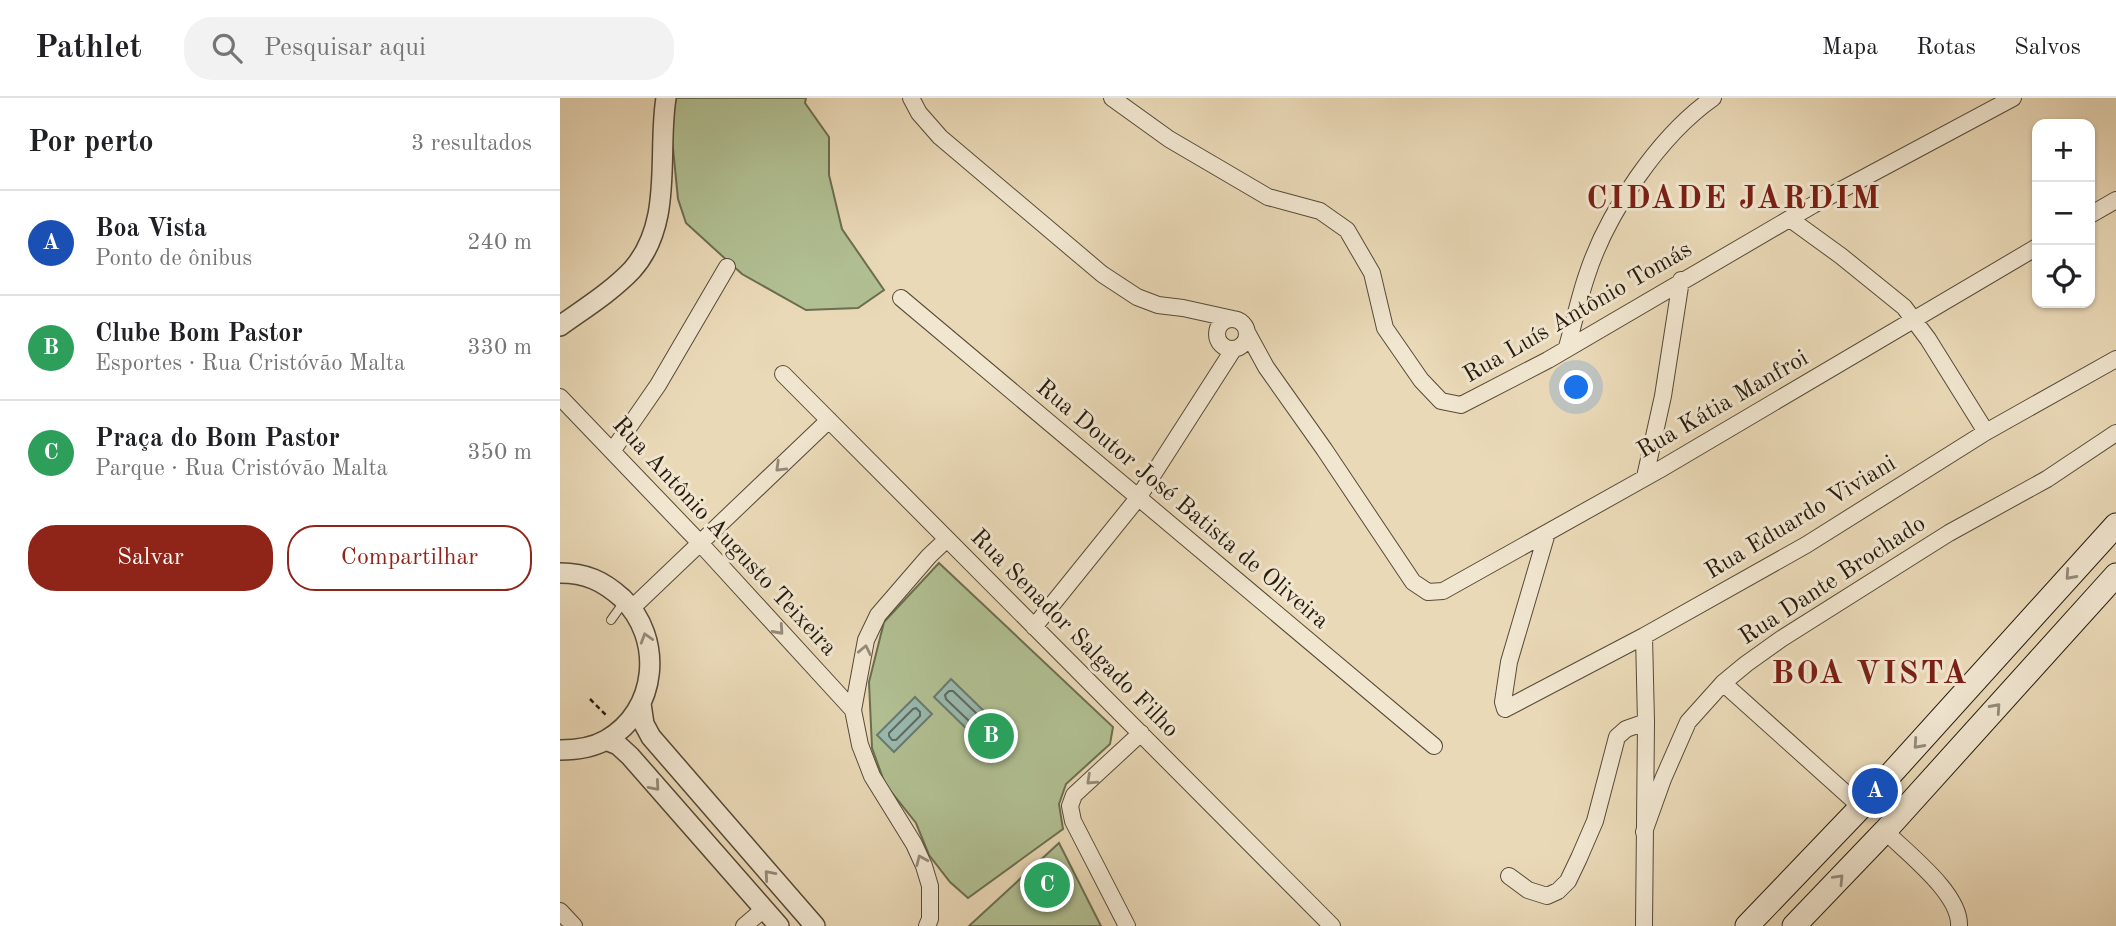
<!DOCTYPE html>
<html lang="pt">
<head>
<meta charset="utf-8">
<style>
  :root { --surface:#fff; --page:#f2f2f2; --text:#202124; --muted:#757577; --line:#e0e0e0; --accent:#8f2418 }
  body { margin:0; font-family:"Old Standard TT",serif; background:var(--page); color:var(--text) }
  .controls { position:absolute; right:21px; top:21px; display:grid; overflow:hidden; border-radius:14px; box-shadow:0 2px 5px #0004 }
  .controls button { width:63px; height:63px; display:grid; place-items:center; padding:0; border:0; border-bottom:2px solid var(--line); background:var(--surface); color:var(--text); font:35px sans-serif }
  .you { position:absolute; left:1017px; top:290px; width:24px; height:24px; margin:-18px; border:5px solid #fff; border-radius:50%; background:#1a73e8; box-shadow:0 0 0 10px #1a73e833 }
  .badge { display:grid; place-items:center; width:46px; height:46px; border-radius:50%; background:var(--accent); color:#fff; font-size:23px; font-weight:700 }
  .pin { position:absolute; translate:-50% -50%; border:4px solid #fff; box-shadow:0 2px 7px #0006 }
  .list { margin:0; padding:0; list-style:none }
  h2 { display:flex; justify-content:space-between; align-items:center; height:91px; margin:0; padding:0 28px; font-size:30px }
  h2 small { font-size:23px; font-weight:400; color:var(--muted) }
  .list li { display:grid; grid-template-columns:46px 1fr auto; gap:21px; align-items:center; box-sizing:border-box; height:105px; padding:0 28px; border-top:2px solid var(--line) }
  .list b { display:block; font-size:26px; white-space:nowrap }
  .list p { margin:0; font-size:23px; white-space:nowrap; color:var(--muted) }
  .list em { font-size:23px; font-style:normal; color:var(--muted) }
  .actions { display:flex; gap:14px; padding:21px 28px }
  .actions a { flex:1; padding:16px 0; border:2px solid var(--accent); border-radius:28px; text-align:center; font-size:24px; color:var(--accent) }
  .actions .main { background:var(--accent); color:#fff }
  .icon { flex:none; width:38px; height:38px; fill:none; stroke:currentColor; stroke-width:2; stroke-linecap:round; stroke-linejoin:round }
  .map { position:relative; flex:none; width:1556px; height:828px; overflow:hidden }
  header { display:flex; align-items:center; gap:42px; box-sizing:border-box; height:98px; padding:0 35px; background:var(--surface); border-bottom:2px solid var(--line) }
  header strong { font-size:33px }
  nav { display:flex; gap:38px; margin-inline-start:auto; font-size:24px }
  .search { width:490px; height:63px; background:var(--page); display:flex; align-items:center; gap:18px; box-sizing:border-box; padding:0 24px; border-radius:28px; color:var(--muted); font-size:26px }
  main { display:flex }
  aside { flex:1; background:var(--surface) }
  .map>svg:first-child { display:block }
  .green { fill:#b1c093; stroke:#6b6e50; stroke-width:2 }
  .water { fill:#98bab0; stroke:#6a7a6f; stroke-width:2 }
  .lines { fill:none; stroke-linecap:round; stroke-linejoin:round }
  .shore { stroke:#5e6a5f; stroke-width:2 }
  .service-casing { stroke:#564a38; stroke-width:10 }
  .minor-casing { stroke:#564a38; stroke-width:18 }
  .tertiary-casing { stroke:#564a38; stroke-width:22 }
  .secondary-casing { stroke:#251b0e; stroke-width:25 }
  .path { stroke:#251b0e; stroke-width:2.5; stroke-dasharray:5 3.5; stroke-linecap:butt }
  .service { stroke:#f1e6d0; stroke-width:8 }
  .minor { stroke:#f1e6d0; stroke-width:16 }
  .tertiary { stroke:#f1e6d0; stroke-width:19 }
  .secondary { stroke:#f1e6d0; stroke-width:23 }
  .oneway { stroke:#958b79 }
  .labels { text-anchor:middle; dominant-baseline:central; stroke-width:6; stroke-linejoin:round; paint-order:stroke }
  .street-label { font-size:24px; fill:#251b0e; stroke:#f1e6d0 }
  .district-label { font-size:32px; font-weight:bold; letter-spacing:2px; fill:#7a1f14; stroke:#f1e6d0 }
</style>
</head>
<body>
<header>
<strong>Pathlet</strong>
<div class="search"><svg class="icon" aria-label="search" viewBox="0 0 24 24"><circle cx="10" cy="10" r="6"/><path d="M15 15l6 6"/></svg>Pesquisar aqui</div>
<nav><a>Mapa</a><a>Rotas</a><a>Salvos</a></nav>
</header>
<main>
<aside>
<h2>Por perto<small>3 resultados</small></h2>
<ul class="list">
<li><span class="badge" style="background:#1a4fb4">A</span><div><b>Boa Vista</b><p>Ponto de ônibus</p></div><em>240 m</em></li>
<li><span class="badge" style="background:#2e9e5b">B</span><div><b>Clube Bom Pastor</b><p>Esportes · Rua Cristóvão Malta</p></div><em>330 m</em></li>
<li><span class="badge" style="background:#2e9e5b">C</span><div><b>Praça do Bom Pastor</b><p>Parque · Rua Cristóvão Malta</p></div><em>350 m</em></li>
</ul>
<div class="actions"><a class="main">Salvar</a><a>Compartilhar</a></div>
</aside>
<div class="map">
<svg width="1556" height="828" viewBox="0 0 1556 828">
  <rect width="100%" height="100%" fill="#ead9b7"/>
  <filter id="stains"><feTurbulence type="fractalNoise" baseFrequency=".00286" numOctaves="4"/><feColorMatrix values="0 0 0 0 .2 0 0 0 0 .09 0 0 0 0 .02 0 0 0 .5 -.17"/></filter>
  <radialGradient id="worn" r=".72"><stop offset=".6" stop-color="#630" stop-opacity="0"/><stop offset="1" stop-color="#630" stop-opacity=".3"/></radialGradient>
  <!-- green -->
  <path class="green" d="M 116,0 L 246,0 L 245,5 L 269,39 L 269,77 L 282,131 L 324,192 L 298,210 L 246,212 L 182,176 L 126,125 L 118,101 L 112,40 L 114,11 Z
    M 379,465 L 553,629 L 550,646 L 506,686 L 499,706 L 503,731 L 408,800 L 390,784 L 369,757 L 356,725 L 325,686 L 312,650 L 309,584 L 324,524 Z
    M 499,745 L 541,828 L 409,828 Z"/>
  <!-- water -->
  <path class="water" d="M 391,581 L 428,617 L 411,635 L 374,599 Z
    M 355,599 L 372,616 L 334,654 L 317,637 Z"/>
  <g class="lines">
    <!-- shore -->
    <path class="shore" d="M 389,593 L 393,593 L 416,615 L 417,619 L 413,623 L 409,623 L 386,601 L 385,597 Z
      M 356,610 L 360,614 L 360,618 L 336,642 L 332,642 L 329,638 L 329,635 L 353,611 Z"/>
    <!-- service casing -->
    <g class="service-casing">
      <path id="service" d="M 51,522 L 64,504"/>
    </g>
    <!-- minor casing -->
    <g class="minor-casing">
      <path id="minor" d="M 351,0 L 359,15 L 380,39 L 542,176 L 577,199 L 598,207 L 623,210 L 673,221
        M 552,0 L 609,41 L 708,99 L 760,113 L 787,132 L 812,175 L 825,230 L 861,282 L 881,303 L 901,307 L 988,262 L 1253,107 L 1453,0
        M 1530,117 L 1556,102
        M 1230,121 L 1281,158 L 1344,209 L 1368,241 L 1426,334
        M 341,200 L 874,648
        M657 236a15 15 0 1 1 30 0a15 15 0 1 1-30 0Z
        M 688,236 L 706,269 L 764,351 L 853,484 L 868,494 L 883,493 L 1099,372 L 1477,149
        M 1007,249 C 1014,225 1019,200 1027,177 C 1047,115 1099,38 1153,0
        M 223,276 L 772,828
        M 0,299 L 140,445 L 293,612
        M 53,352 L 98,287 L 167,169
        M 1085,379 L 1103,298 L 1121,182
        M 987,435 L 949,564 L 943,604 L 945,611 L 1084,538 L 1246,447 L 1426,334 L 1556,261
        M 72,510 L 269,322
        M 474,529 L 578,400 L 673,252
        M 1163,585 L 1301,709
        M 1325,733 C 1347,755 1401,796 1399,828
        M 1084,734 L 1103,681 L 1128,624 L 1163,585 L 1186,566 L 1221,541 L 1389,435 L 1487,381 L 1556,335
        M 949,778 L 968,792 L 987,798 L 998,793 L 1008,783 L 1019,760 L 1035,723 L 1057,639 L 1066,631 L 1086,624
        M 0,813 L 14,828
        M 184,828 L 204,811
        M 367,828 L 370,821 L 370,788 L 364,768 L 354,746 L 312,678 L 300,647 L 293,612 L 306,542 L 318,517 L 369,458 L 387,441
        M 567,828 L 513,723 L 510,708 L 514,697 L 581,635
        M 1084,828 L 1086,624 L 1084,538"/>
    </g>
    <!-- tertiary casing -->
    <g class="tertiary-casing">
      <path id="tertiary" d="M 0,228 C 25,210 51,194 72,172 C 114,125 97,56 106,0
        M 0,475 C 26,475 43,483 62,500 C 104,540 98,613 46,642 C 32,650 16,652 0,652
        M 81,606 L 84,626 L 91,639 L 255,828
        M 46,642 L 58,647 L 70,658 L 219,828"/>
    </g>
    <!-- secondary casing -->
    <g class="secondary-casing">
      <path id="secondary" d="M 1187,828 L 1301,709 L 1556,427
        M 1234,828 L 1325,733 L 1556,477"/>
    </g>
    <!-- path -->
    <path class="path" d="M 30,601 L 48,619"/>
    <!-- service -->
    <use href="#service" class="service"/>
    <!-- minor -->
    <use href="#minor" class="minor"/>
    <!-- tertiary -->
    <use href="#tertiary" class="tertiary"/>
    <!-- secondary -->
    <use href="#secondary" class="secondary"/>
  </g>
  <!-- one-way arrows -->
  <defs><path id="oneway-chevron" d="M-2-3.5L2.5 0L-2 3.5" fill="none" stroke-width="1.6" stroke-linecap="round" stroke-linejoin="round" transform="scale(1.75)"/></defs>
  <g class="oneway">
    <use href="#oneway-chevron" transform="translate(220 369) rotate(136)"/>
    <use href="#oneway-chevron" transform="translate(1510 477) rotate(132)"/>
    <use href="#oneway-chevron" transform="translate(219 532) rotate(48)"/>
    <use href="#oneway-chevron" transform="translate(86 540) rotate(-107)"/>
    <use href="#oneway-chevron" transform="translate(305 552) rotate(-78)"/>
    <use href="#oneway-chevron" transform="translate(1436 610) rotate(-48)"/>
    <use href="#oneway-chevron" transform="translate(1358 646) rotate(132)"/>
    <use href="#oneway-chevron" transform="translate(531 682) rotate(137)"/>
    <use href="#oneway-chevron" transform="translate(95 688) rotate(49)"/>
    <use href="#oneway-chevron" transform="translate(361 762) rotate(-114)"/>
    <use href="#oneway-chevron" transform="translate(209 777) rotate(-131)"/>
    <use href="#oneway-chevron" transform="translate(1279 781) rotate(-46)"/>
  </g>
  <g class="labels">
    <!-- street labels -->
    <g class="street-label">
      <text transform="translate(1018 215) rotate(-30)">Rua Luís Antônio Tomás</text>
      <text transform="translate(1163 307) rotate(-30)">Rua Kátia Manfroi</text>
      <text transform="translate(622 407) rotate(40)">Rua Doutor José Batista de Oliveira</text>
      <text transform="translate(1241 420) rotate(-31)">Rua Eduardo Viviani</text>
      <text transform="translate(164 439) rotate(47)">Rua Antônio Augusto Teixeira</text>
      <text transform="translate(1273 483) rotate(-33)">Rua Dante Brochado</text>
      <text transform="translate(514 536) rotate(45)">Rua Senador Salgado Filho</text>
    </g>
    <!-- district labels -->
    <g class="district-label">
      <text x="1174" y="102">CIDADE JARDIM</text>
      <text x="1310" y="577">BOA VISTA</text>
    </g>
  </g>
  <rect width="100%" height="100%" filter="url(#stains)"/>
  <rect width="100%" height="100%" fill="url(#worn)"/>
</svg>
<div class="controls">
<button>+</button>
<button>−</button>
<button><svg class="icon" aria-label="locate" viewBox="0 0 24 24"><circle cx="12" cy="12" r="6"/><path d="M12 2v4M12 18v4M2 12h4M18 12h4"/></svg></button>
</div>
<div class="you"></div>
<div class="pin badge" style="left:1315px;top:693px;background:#1a4fb4">A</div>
<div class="pin badge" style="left:431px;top:638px;background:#2e9e5b">B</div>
<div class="pin badge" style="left:487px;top:787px;background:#2e9e5b">C</div>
</div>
</main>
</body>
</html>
